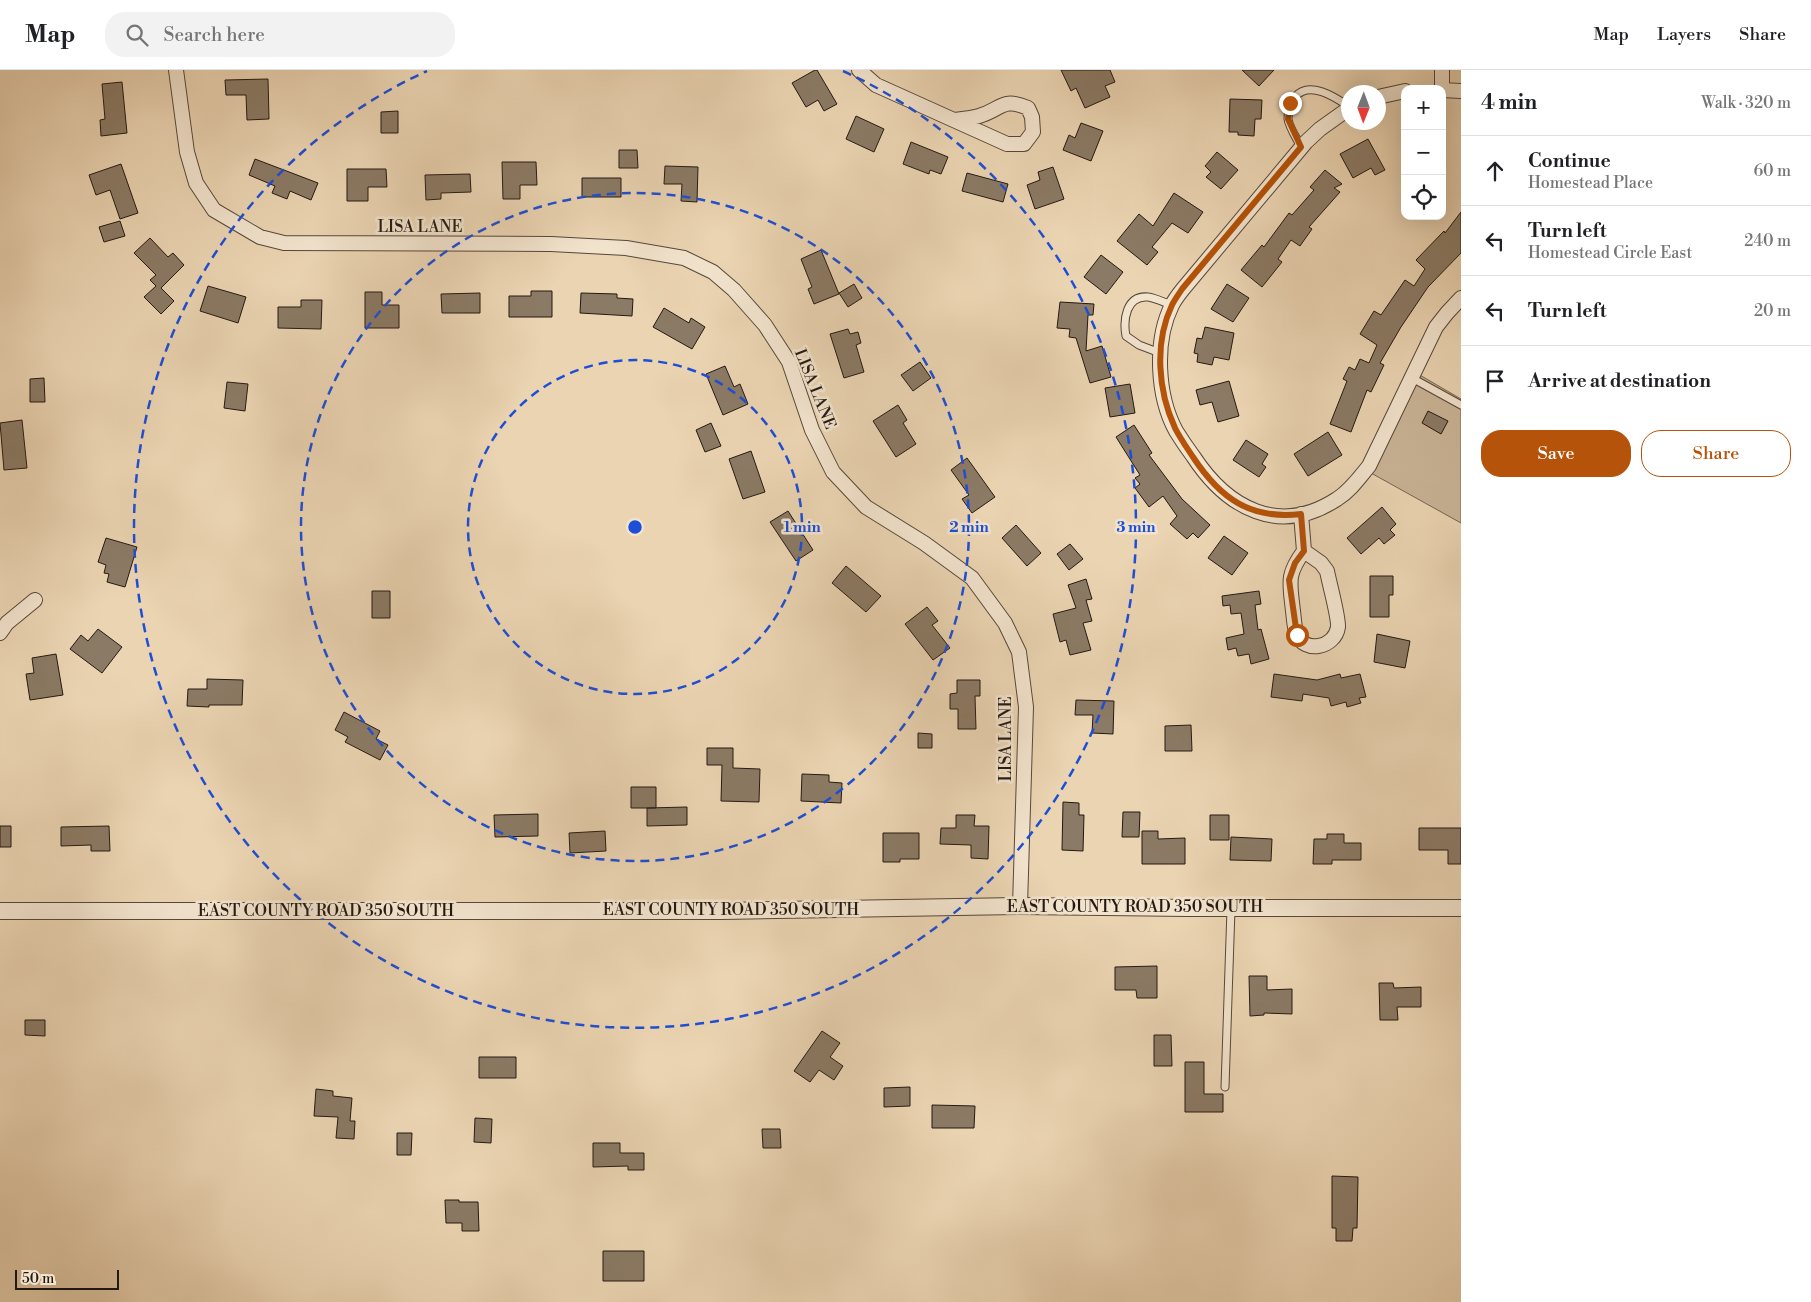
<!DOCTYPE html>
<html lang="en">
<head>
<meta charset="utf-8">
<style>
  :root { --surface:#fff; --page:#f2f2f2; --text:#202124; --muted:#757577; --line:#e0e0e0; --accent:#b45309 }
  body { margin:0; font-family:"Libre Bodoni",serif; background:var(--page); color:var(--text) }
  .controls { position:absolute; right:15px; top:15px; display:grid; overflow:hidden; border-radius:10px; box-shadow:0 5px 20px #0002 }
  .controls button { width:45px; height:45px; display:grid; place-items:center; padding:0; border:0; border-bottom:1px solid var(--line); background:var(--surface); color:var(--text); font:25px sans-serif }
  .compass { position:absolute; left:1341px; top:15px; width:45px; height:45px; border-radius:50%; background:var(--surface); box-shadow:0 5px 20px #0002; rotate:181deg }
  .scale { position:absolute; left:15px; bottom:12px; width:104px; box-sizing:border-box; padding-left:5px; border:2px solid #231912; border-top:0; font-size:14px; line-height:18px; white-space:nowrap; color:#231912; -webkit-text-stroke:4px #f2e3cd; paint-order:stroke }
  .stop { position:absolute; width:15px; height:15px; margin:-11px; border:4px solid #b45309; border-radius:50%; background:#fff }
  .stop.end { background:#b45309; border-color:#fff; box-shadow:0 1px 5px #0008 }
  .list { margin:0; padding:0; list-style:none }
  h2 { display:flex; justify-content:space-between; align-items:center; height:65px; margin:0; padding:0 20px; font-size:21px }
  h2 small { font-size:16px; font-weight:400; color:var(--muted) }
  .list li { display:grid; grid-template-columns:32px 1fr auto; gap:15px; align-items:center; box-sizing:border-box; height:70px; padding:0 20px; border-top:1px solid var(--line) }
  .list b { display:block; font-size:19px; white-space:nowrap }
  .list p { margin:0; font-size:16px; white-space:nowrap; color:var(--muted) }
  .list em { font-size:16px; font-style:normal; color:var(--muted) }
  .actions { display:flex; gap:10px; padding:15px 20px }
  .actions a { flex:1; padding:11px 0; border:1px solid var(--accent); border-radius:20px; text-align:center; font-size:18px; color:var(--accent) }
  .actions .main { background:var(--accent); color:#fff }
  .icon { flex:none; width:28px; height:28px; fill:none; stroke:currentColor; stroke-width:2; stroke-linecap:round; stroke-linejoin:round }
  .map { position:relative; flex:none; width:1461px; height:1232px; overflow:hidden }
  header { display:flex; align-items:center; gap:30px; box-sizing:border-box; height:70px; padding:0 25px; background:var(--surface); border-bottom:1px solid var(--line) }
  header strong { font-size:24px }
  nav { display:flex; gap:28px; margin-inline-start:auto; font-size:18px }
  .search { width:350px; height:45px; background:var(--page); display:flex; align-items:center; gap:12px; box-sizing:border-box; padding:0 18px; border-radius:20px; color:var(--muted); font-size:19px }
  main { display:flex }
  aside { flex:1; background:var(--surface) }
  .map>svg:first-child { display:block }
  .green { fill:#c9b497; stroke:#766654 }
  .building { fill:#8b7a65; stroke:#231912 }
  .lines { fill:none; stroke-linecap:round; stroke-linejoin:round }
  .service-casing { stroke:#55483a; stroke-width:9 }
  .minor-casing { stroke:#55483a; stroke-width:16 }
  .tertiary-casing { stroke:#55483a; stroke-width:18 }
  .service { stroke:#f2e3cd; stroke-width:7 }
  .minor { stroke:#f2e3cd; stroke-width:14 }
  .tertiary { stroke:#f2e3cd; stroke-width:16 }
  .route { stroke:#b45309; stroke-width:6 }
  .ring { fill:none; stroke:#1d4ed8; stroke-width:2.5; stroke-dasharray:9 6 }
  .labels { text-anchor:middle; dominant-baseline:central; stroke-width:5; stroke-linejoin:round; paint-order:stroke }
  .street-label { font-size:16px; fill:#231912; stroke:#f2e3cd }
  .centre { fill:#1d4ed8; stroke:#f2e3cd; stroke-width:2.5 }
  .ring-label { font-size:15px; text-anchor:middle; font-weight:bold; fill:#1d4ed8; stroke:#f2e3cd; stroke-width:5; stroke-linejoin:round; paint-order:stroke }
</style>
</head>
<body>
<header>
<strong>Map</strong>
<div class="search"><svg class="icon" aria-label="search" viewBox="0 0 24 24"><circle cx="10" cy="10" r="6"/><path d="M15 15l6 6"/></svg>Search here</div>
<nav><a>Map</a><a>Layers</a><a>Share</a></nav>
</header>
<main>
<div class="map">
<svg width="1461" height="1232" viewBox="0 0 1461 1232">
  <rect width="100%" height="100%" fill="#ebd4b2"/>
  <filter id="stains"><feTurbulence type="fractalNoise" baseFrequency=".004" numOctaves="4"/><feColorMatrix values="0 0 0 0 .2 0 0 0 0 .09 0 0 0 0 .02 0 0 0 .5 -.17"/></filter>
  <radialGradient id="worn" r=".72"><stop offset=".6" stop-color="#630" stop-opacity="0"/><stop offset="1" stop-color="#630" stop-opacity=".3"/></radialGradient>
  <!-- green -->
  <path class="green" d="M 1418,304 L 1461,329 L 1461,453 L 1371,403 Z"/>
  <!-- building -->
  <path class="building" d="M 815,0 L 817,0 L 837,34 L 824,41 L 818,30 L 806,37 L 792,13 Z
    M 1061,0 L 1110,0 L 1115,12 L 1105,16 L 1110,27 L 1085,38 L 1076,18 L 1071,21 Z
    M 1242,0 L 1274,0 L 1259,16 Z
    M 268,9 L 269,49 L 247,50 L 246,25 L 226,25 L 225,10 Z
    M 122,12 L 127,63 L 101,66 L 100,50 L 105,49 L 102,14 Z
    M 1230,29 L 1262,30 L 1261,49 L 1255,49 L 1254,66 L 1238,65 L 1238,62 L 1229,62 Z
    M 398,41 L 398,63 L 381,63 L 381,42 Z
    M 856,46 L 884,59 L 874,82 L 846,69 Z
    M 1081,53 L 1103,61 L 1091,91 L 1063,80 L 1069,65 L 1075,68 Z
    M 1368,69 L 1385,100 L 1375,105 L 1371,98 L 1353,108 L 1340,84 Z
    M 911,72 L 948,87 L 941,104 L 930,100 L 929,104 L 903,94 Z
    M 619,80 L 637,80 L 638,98 L 619,98 Z
    M 1217,82 L 1238,100 L 1221,119 L 1206,107 L 1211,102 L 1205,96 Z
    M 255,89 L 318,113 L 311,130 L 290,121 L 287,129 L 272,123 L 275,116 L 249,105 Z
    M 502,92 L 536,92 L 537,115 L 520,115 L 520,129 L 503,129 Z
    M 121,94 L 138,143 L 120,149 L 110,120 L 96,125 L 89,105 Z
    M 665,96 L 698,97 L 697,132 L 681,131 L 682,114 L 664,114 Z
    M 1053,97 L 1064,129 L 1035,139 L 1027,115 L 1040,110 L 1038,102 Z
    M 347,99 L 386,99 L 387,117 L 368,117 L 368,131 L 347,131 Z
    M 1325,100 L 1342,114 L 1334,118 L 1340,122 L 1309,157 L 1312,159 L 1300,176 L 1291,170 L 1278,189 L 1282,192 L 1262,217 L 1241,200 L 1262,175 L 1264,177 L 1289,143 L 1292,145 L 1314,120 L 1310,117 Z
    M 967,103 L 1008,114 L 1003,132 L 962,121 Z
    M 470,104 L 471,122 L 441,123 L 441,129 L 426,130 L 425,105 Z
    M 582,108 L 621,108 L 621,127 L 582,127 Z
    M 1174,123 L 1203,142 L 1188,163 L 1172,153 L 1152,177 L 1158,182 L 1147,195 L 1117,171 L 1139,144 L 1153,156 Z
    M 1461,142 L 1461,183 L 1428,217 L 1401,257 L 1380,293 L 1384,295 L 1371,322 L 1367,320 L 1351,362 L 1330,354 L 1347,311 L 1343,309 L 1349,297 L 1355,300 L 1360,289 L 1369,293 L 1377,275 L 1360,264 L 1374,241 L 1381,245 L 1405,210 L 1414,216 L 1425,199 L 1416,190 L 1444,161 L 1445,163 Z
    M 120,151 L 125,166 L 104,172 L 99,157 Z
    M 150,168 L 168,187 L 173,183 L 184,195 L 161,218 L 174,231 L 161,244 L 144,227 L 156,216 L 150,210 L 156,205 L 134,183 Z
    M 821,180 L 839,224 L 814,234 L 808,219 L 812,217 L 801,189 Z
    M 1101,185 L 1123,202 L 1106,224 L 1084,207 Z
    M 854,214 L 862,228 L 848,237 L 839,223 Z
    M 1227,214 L 1249,228 L 1233,252 L 1211,239 Z
    M 208,216 L 246,227 L 238,253 L 200,241 Z
    M 531,221 L 552,221 L 552,247 L 509,247 L 509,226 L 531,226 Z
    M 365,222 L 382,222 L 382,235 L 399,235 L 399,258 L 365,258 Z
    M 480,223 L 480,243 L 442,243 L 441,224 Z
    M 581,223 L 617,224 L 617,228 L 633,229 L 632,246 L 580,243 Z
    M 301,230 L 322,230 L 321,259 L 278,258 L 278,237 L 301,237 Z
    M 1060,232 L 1094,234 L 1093,245 L 1088,245 L 1086,281 L 1102,276 L 1111,307 L 1090,313 L 1076,268 L 1069,267 L 1070,259 L 1057,258 Z
    M 664,238 L 689,253 L 691,248 L 705,257 L 692,279 L 653,257 Z
    M 1205,257 L 1234,263 L 1229,290 L 1214,287 L 1212,295 L 1197,292 L 1198,284 L 1194,283 L 1197,268 L 1202,269 Z
    M 848,259 L 850,264 L 858,262 L 861,273 L 856,275 L 864,302 L 844,308 L 830,264 Z
    M 920,292 L 931,308 L 913,321 L 901,305 Z
    M 725,296 L 734,317 L 740,314 L 748,334 L 723,345 L 706,304 Z
    M 44,308 L 45,332 L 30,332 L 30,309 Z
    M 1229,311 L 1239,346 L 1218,352 L 1212,332 L 1200,335 L 1196,320 Z
    M 227,312 L 248,314 L 245,341 L 224,338 Z
    M 1130,314 L 1135,343 L 1110,347 L 1105,318 Z
    M 898,335 L 907,350 L 903,353 L 916,374 L 896,387 L 873,351 Z
    M 1428,341 L 1448,351 L 1441,364 L 1422,353 Z
    M 22,350 L 27,398 L 4,400 L 0,353 Z
    M 711,353 L 721,376 L 705,382 L 696,360 Z
    M 1134,355 L 1152,383 L 1149,385 L 1182,429 L 1210,455 L 1198,468 L 1193,463 L 1187,469 L 1170,454 L 1177,446 L 1163,426 L 1149,437 L 1135,418 L 1140,414 L 1135,408 L 1140,405 L 1116,367 Z
    M 1328,362 L 1342,385 L 1308,406 L 1294,384 Z
    M 1246,370 L 1268,384 L 1262,394 L 1266,397 L 1259,407 L 1233,390 Z
    M 751,381 L 765,422 L 743,429 L 729,389 Z
    M 967,388 L 995,427 L 972,443 L 962,429 L 969,425 L 951,400 Z
    M 1382,437 L 1396,454 L 1390,460 L 1395,465 L 1384,474 L 1379,468 L 1361,484 L 1347,468 Z
    M 788,441 L 813,480 L 796,491 L 770,452 Z
    M 1016,455 L 1041,483 L 1027,496 L 1002,468 Z
    M 1224,466 L 1248,483 L 1232,505 L 1208,488 Z
    M 106,468 L 137,477 L 125,517 L 107,512 L 109,504 L 104,503 L 106,495 L 98,492 Z
    M 1070,474 L 1083,489 L 1069,500 L 1057,484 Z
    M 846,496 L 881,526 L 866,542 L 832,513 Z
    M 1370,506 L 1393,506 L 1393,525 L 1389,525 L 1389,547 L 1370,547 Z
    M 1086,509 L 1092,529 L 1086,530 L 1092,551 L 1083,553 L 1091,580 L 1070,585 L 1066,570 L 1060,572 L 1053,544 L 1076,538 L 1068,515 Z
    M 372,521 L 390,521 L 390,548 L 372,548 Z
    M 1259,521 L 1261,534 L 1255,535 L 1258,560 L 1261,559 L 1269,589 L 1251,594 L 1249,584 L 1238,586 L 1236,578 L 1228,580 L 1226,568 L 1244,564 L 1241,543 L 1231,544 L 1230,535 L 1223,536 L 1222,526 Z
    M 927,537 L 938,551 L 932,555 L 950,578 L 933,590 L 905,554 Z
    M 98,559 L 122,577 L 102,603 L 70,579 L 81,565 L 88,571 Z
    M 1377,564 L 1410,571 L 1405,598 L 1374,592 Z
    M 56,584 L 63,625 L 30,630 L 26,604 L 34,603 L 32,588 Z
    M 1274,604 L 1317,610 L 1340,604 L 1341,608 L 1360,604 L 1366,627 L 1359,628 L 1361,633 L 1347,637 L 1346,632 L 1331,636 L 1329,628 L 1303,624 L 1302,631 L 1271,627 Z
    M 207,609 L 243,610 L 242,635 L 209,635 L 209,637 L 187,636 L 188,619 L 207,619 Z
    M 957,610 L 980,610 L 980,626 L 975,626 L 976,659 L 958,659 L 958,639 L 950,639 L 950,624 L 957,623 Z
    M 1076,630 L 1114,631 L 1113,664 L 1092,663 L 1093,645 L 1075,645 Z
    M 344,642 L 380,661 L 376,669 L 388,675 L 380,690 L 345,672 L 348,667 L 335,660 Z
    M 1191,655 L 1192,681 L 1165,681 L 1165,656 Z
    M 918,663 L 932,664 L 932,678 L 918,678 Z
    M 707,678 L 733,678 L 733,698 L 760,699 L 759,732 L 721,731 L 722,695 L 707,695 Z
    M 802,704 L 829,705 L 829,712 L 842,713 L 841,733 L 801,731 Z
    M 631,717 L 656,717 L 656,738 L 631,738 Z
    M 1063,732 L 1079,733 L 1079,745 L 1084,745 L 1083,781 L 1062,780 Z
    M 687,737 L 687,755 L 647,756 L 647,738 Z
    M 1123,742 L 1140,742 L 1139,767 L 1122,767 Z
    M 538,744 L 538,766 L 495,767 L 494,745 Z
    M 956,745 L 975,745 L 974,756 L 989,756 L 988,789 L 971,788 L 971,775 L 940,774 L 941,758 L 956,758 Z
    M 1210,745 L 1229,745 L 1229,770 L 1210,770 Z
    M 0,756 L 11,756 L 11,777 L 0,777 Z
    M 109,756 L 110,781 L 91,781 L 91,775 L 61,776 L 61,757 Z
    M 1419,758 L 1461,758 L 1461,794 L 1448,794 L 1448,780 L 1419,780 Z
    M 605,761 L 606,781 L 570,783 L 569,763 Z
    M 1142,761 L 1158,761 L 1158,769 L 1185,768 L 1185,794 L 1142,794 Z
    M 883,763 L 919,763 L 919,789 L 900,789 L 900,792 L 883,792 Z
    M 1327,764 L 1344,764 L 1344,773 L 1361,773 L 1361,790 L 1332,790 L 1332,794 L 1313,794 L 1314,769 L 1327,769 Z
    M 1231,767 L 1272,769 L 1271,791 L 1230,790 Z
    M 1157,896 L 1157,928 L 1137,928 L 1136,920 L 1115,920 L 1115,897 Z
    M 1249,906 L 1267,906 L 1267,920 L 1292,919 L 1292,944 L 1264,943 L 1264,945 L 1250,946 Z
    M 1379,913 L 1393,913 L 1394,918 L 1421,917 L 1421,937 L 1397,937 L 1398,950 L 1380,950 Z
    M 25,950 L 45,950 L 45,966 L 25,965 Z
    M 822,961 L 840,973 L 830,987 L 843,996 L 834,1010 L 819,1000 L 810,1012 L 794,1001 Z
    M 1154,965 L 1171,965 L 1172,996 L 1154,996 Z
    M 479,987 L 516,987 L 516,1008 L 479,1008 Z
    M 1185,992 L 1204,992 L 1204,1024 L 1223,1024 L 1223,1042 L 1185,1042 Z
    M 910,1017 L 910,1036 L 884,1037 L 884,1018 Z
    M 316,1019 L 333,1021 L 333,1026 L 352,1028 L 350,1051 L 355,1051 L 354,1069 L 336,1068 L 338,1047 L 314,1046 Z
    M 932,1035 L 975,1036 L 974,1058 L 932,1058 Z
    M 475,1048 L 492,1049 L 491,1073 L 474,1072 Z
    M 762,1059 L 780,1059 L 781,1078 L 763,1078 Z
    M 397,1063 L 412,1063 L 411,1085 L 397,1085 Z
    M 593,1073 L 620,1073 L 620,1083 L 644,1083 L 644,1100 L 628,1100 L 628,1096 L 593,1097 Z
    M 1332,1106 L 1358,1107 L 1357,1158 L 1353,1158 L 1352,1171 L 1336,1171 L 1336,1158 L 1332,1158 Z
    M 445,1130 L 459,1130 L 459,1132 L 478,1132 L 479,1161 L 462,1161 L 462,1153 L 446,1153 Z
    M 603,1181 L 644,1181 L 644,1211 L 603,1211 Z"/>
  <g class="lines">
    <!-- service casing -->
    <g class="service-casing">
      <path id="service" d="M 1301,77 C 1297,69 1289,57 1288,49 C 1288,40 1290,33 1295,27 C 1309,10 1335,27 1348,36
        M 1160,283 L 1139,275 L 1126,266 C 1123,250 1126,225 1148,227 C 1156,228 1165,233 1172,235
        M 1412,308 L 1461,335
        M 1225,1017 L 1231,839"/>
    </g>
    <!-- minor casing -->
    <g class="minor-casing">
      <path id="minor" d="M 176,0 L 187,82 L 196,113 L 214,140 L 260,167 L 284,173 L 551,174 L 626,178 L 684,188 L 713,202 L 734,220 L 765,255 L 789,292 L 812,360 L 833,402 L 866,437 L 924,473 L 972,508 L 1005,553 L 1019,582 L 1026,637 L 1020,836
        M 859,0 L 876,15 L 1007,74 L 1024,74 L 1033,62 L 1032,47 L 1028,38 C 1002,27 1002,39 979,46 C 971,48 963,49 955,50
        M 1442,19 L 1442,0
        M 1442,20 L 1461,21
        M 1378,27 L 1405,21
        M 1348,39 L 1320,59 L 1306,72 L 1183,219 C 1179,224 1175,229 1172,235 C 1154,271 1157,326 1176,361 C 1181,369 1187,378 1193,386 C 1227,438 1279,467 1337,429 C 1350,421 1359,408 1369,396 L 1436,257 L 1447,243 L 1461,228
        M 1301,444 L 1304,481 C 1286,505 1290,513 1293,541 C 1294,548 1294,558 1297,564 C 1304,584 1335,578 1338,557 C 1339,548 1329,512 1327,501 L 1321,493 L 1304,481
        M 0,563 L 7,553 L 35,530"/>
    </g>
    <!-- tertiary casing -->
    <g class="tertiary-casing">
      <path id="tertiary" d="M 0,841 L 722,841 L 1020,836 L 1188,838 L 1461,838"/>
    </g>
    <!-- service -->
    <use href="#service" class="service"/>
    <!-- minor -->
    <use href="#minor" class="minor"/>
    <!-- tertiary -->
    <use href="#tertiary" class="tertiary"/>
  </g>
  <g class="lines">
    <!-- route -->
    <path class="route" d="M 1290,33 L 1288,49 L 1301,77 L 1182,219 C 1179,224 1175,229 1172,235 C 1154,273 1158,321 1175,358 C 1180,368 1187,378 1193,387 C 1220,428 1250,450 1301,444 L 1304,481 L 1295,493 L 1289,510 L 1297,565"/>
  </g>
  <!-- distance rings -->
  <g class="ring">
    <circle cx="635" cy="457" r="167"/>
    <circle cx="635" cy="457" r="334"/>
    <path d="M843 1A501 501 0 1 1 427 1"/>
  </g>
  <g class="labels">
    <!-- street labels -->
    <g class="street-label">
      <text x="420" y="157">LISA LANE</text>
      <text transform="translate(815 319) rotate(68)">LISA LANE</text>
      <text transform="translate(1006 669) rotate(-90)">LISA LANE</text>
      <text x="1135" y="837">EAST COUNTY ROAD 350 SOUTH</text>
      <text x="731" y="840">EAST COUNTY ROAD 350 SOUTH</text>
      <text x="326" y="841">EAST COUNTY ROAD 350 SOUTH</text>
    </g>
  </g>
  <circle cx="635" cy="457" r="8" class="centre"/>
  <g class="ring-label">
    <text x="802" y="462">1 min</text>
    <text x="969" y="462">2 min</text>
    <text x="1136" y="462">3 min</text>
  </g>
  <rect width="100%" height="100%" filter="url(#stains)"/>
  <rect width="100%" height="100%" fill="url(#worn)"/>
</svg>
<div class="controls">
<button>+</button>
<button>−</button>
<button><svg class="icon" aria-label="locate" viewBox="0 0 24 24"><circle cx="12" cy="12" r="6"/><path d="M12 2v4M12 18v4M2 12h4M18 12h4"/></svg></button>
</div>
<svg class="compass" viewBox="-18 -18 36 36"><path d="M0-13l5 13h-10z" fill="#e53935"/><path d="M0 13l5-13h-10z" fill="#757577"/></svg>
<div class="scale">50 m</div>
<div class="stop" style="left:1297px;top:565px"></div>
<div class="stop end" style="left:1290px;top:33px"></div>
</div>
<aside>
<h2>4 min<small>Walk · 320 m</small></h2>
<ul class="list">
<li><svg class="icon" aria-label="ahead" viewBox="0 0 24 24"><path d="M12 20V5M6 11l6-6 6 6"/></svg><div><b>Continue</b><p>Homestead Place</p></div><em>60 m</em></li>
<li><svg class="icon" aria-label="left" viewBox="0 0 24 24"><path d="M17 20v-9H6M10 6l-5 5 5 5"/></svg><div><b>Turn left</b><p>Homestead Circle East</p></div><em>240 m</em></li>
<li><svg class="icon" aria-label="left" viewBox="0 0 24 24"><path d="M17 20v-9H6M10 6l-5 5 5 5"/></svg><div><b>Turn left</b></div><em>20 m</em></li>
<li><svg class="icon" aria-label="arrive" viewBox="0 0 24 24"><path d="M6 21V4h12l-3 4 3 4H6"/></svg><div><b>Arrive at destination</b></div></li>
</ul>
<div class="actions"><a class="main">Save</a><a>Share</a></div>
</aside>
</main>
</body>
</html>
